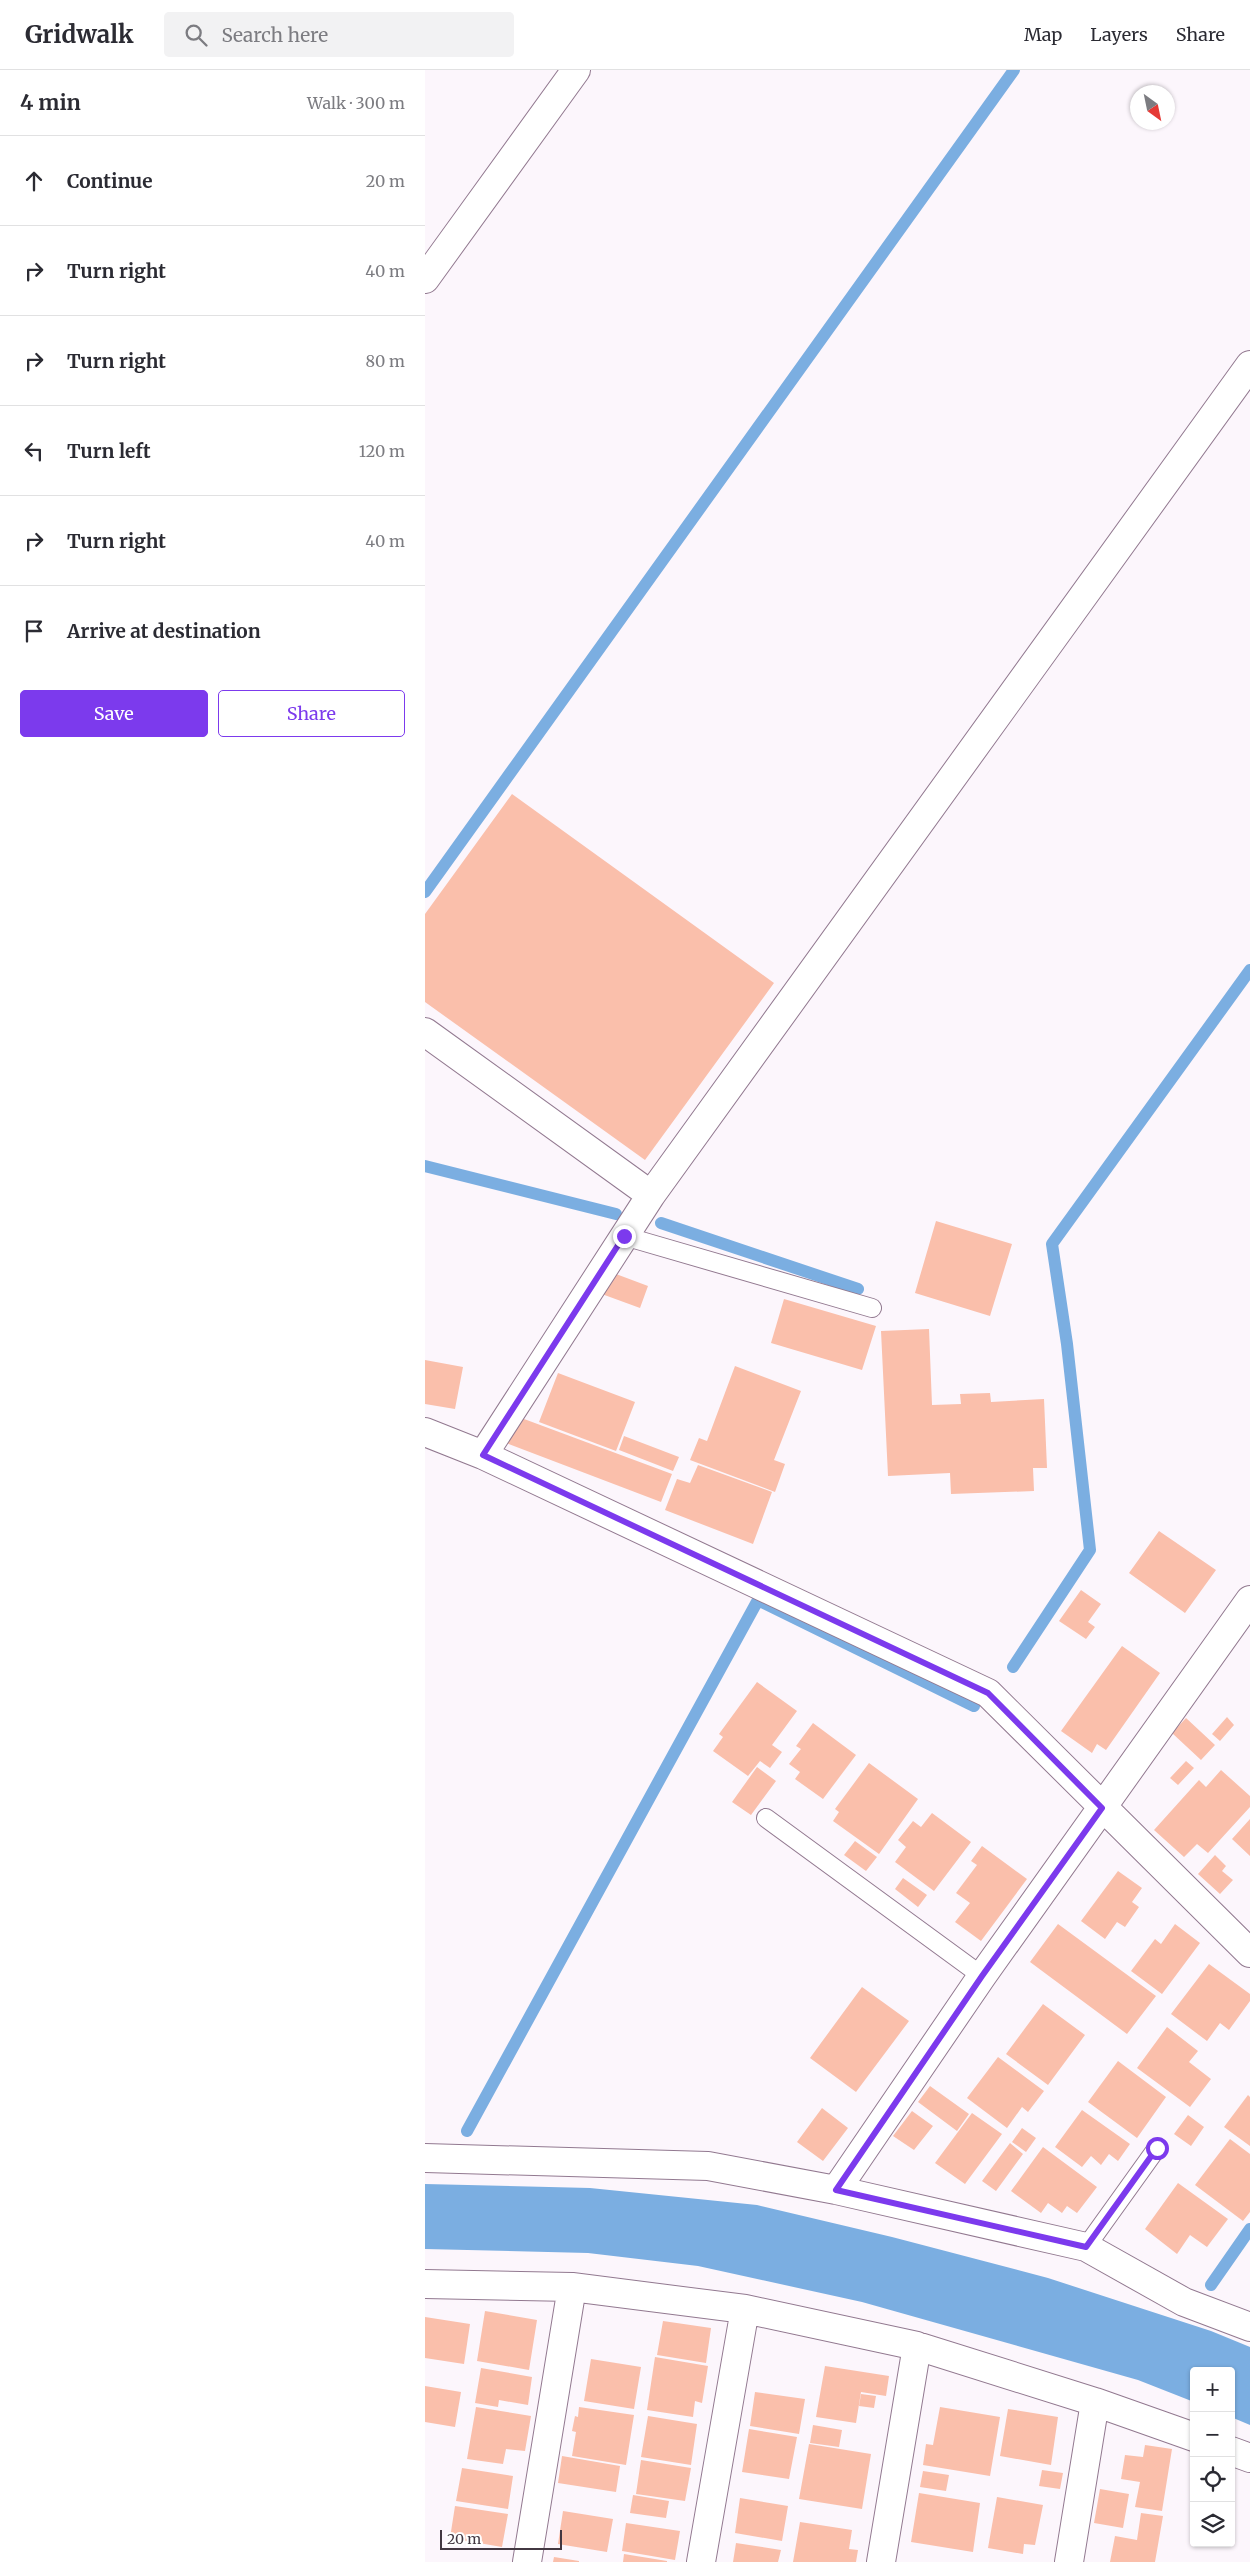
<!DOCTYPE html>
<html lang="en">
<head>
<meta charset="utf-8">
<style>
  :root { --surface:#fff; --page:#f2f2f3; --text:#2b2b33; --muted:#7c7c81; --line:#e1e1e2; --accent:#7c3aed }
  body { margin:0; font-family:Merriweather,serif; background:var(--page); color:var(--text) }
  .controls { position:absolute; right:15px; bottom:15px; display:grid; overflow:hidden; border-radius:5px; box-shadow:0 1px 4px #0004 }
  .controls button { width:45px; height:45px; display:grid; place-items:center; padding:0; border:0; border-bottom:1px solid var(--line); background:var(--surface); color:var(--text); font:25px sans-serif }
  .compass { position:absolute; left:705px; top:15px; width:45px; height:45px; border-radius:50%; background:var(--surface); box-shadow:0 1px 4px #0004; rotate:147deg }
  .scale { position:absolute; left:15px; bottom:12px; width:122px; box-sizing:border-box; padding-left:5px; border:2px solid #423741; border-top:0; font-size:14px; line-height:18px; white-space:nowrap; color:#423741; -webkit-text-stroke:4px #fff; paint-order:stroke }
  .stop { position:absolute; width:15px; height:15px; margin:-11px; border:4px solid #7c3aed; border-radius:50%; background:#fff }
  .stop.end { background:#7c3aed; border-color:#fff; box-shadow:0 1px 5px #0008 }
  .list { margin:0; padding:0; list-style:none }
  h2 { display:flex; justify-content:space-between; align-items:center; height:65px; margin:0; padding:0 20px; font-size:21px }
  h2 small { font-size:16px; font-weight:400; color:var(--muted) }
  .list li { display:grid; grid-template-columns:32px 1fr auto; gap:15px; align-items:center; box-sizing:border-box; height:90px; padding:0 20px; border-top:1px solid var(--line) }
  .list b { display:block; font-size:19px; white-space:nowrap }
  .list em { font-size:16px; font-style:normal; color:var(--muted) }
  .actions { display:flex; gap:10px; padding:15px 20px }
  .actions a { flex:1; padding:11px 0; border:1px solid var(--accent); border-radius:5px; text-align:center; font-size:18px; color:var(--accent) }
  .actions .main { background:var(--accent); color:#fff }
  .icon { flex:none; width:28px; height:28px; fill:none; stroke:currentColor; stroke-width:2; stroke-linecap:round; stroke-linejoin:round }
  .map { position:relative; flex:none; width:825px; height:2492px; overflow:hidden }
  header { display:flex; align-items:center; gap:30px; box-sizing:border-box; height:70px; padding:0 25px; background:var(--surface); border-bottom:1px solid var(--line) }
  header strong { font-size:24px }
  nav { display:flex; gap:28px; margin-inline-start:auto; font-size:18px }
  .search { width:350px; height:45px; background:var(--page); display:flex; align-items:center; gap:12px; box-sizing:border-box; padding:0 18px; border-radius:5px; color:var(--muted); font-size:19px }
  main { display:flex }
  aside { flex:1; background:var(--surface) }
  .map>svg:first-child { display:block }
  .water { fill:#7baee1 }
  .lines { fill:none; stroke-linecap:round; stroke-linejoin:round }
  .stream { stroke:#7baee1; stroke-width:12 }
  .building { fill:#fabfab }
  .service-casing { stroke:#927990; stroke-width:20 }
  .minor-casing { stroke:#927990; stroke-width:30 }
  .service { stroke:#fff; stroke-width:18 }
  .minor { stroke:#fff; stroke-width:28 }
  .route { stroke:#7c3aed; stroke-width:6 }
</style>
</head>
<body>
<header>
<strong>Gridwalk</strong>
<div class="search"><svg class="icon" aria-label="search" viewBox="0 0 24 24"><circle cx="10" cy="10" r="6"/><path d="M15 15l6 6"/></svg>Search here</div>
<nav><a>Map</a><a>Layers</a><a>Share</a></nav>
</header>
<main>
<aside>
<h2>4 min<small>Walk · 300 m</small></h2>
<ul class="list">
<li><svg class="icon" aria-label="ahead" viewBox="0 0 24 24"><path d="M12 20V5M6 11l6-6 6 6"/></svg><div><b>Continue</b></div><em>20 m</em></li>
<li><svg class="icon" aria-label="right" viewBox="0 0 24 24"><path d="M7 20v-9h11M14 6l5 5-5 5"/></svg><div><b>Turn right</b></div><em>40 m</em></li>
<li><svg class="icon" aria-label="right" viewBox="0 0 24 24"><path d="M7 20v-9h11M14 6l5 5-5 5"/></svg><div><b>Turn right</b></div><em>80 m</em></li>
<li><svg class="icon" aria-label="left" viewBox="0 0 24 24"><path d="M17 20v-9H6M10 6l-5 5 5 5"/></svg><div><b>Turn left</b></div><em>120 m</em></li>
<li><svg class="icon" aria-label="right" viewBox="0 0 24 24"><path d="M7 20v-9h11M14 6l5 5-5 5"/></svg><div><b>Turn right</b></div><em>40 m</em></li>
<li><svg class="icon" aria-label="arrive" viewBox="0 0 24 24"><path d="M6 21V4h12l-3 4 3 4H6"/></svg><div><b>Arrive at destination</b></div></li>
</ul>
<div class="actions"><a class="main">Save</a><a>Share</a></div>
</aside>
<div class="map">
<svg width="825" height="2492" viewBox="0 0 825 2492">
  <rect width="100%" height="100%" fill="#fcf6fc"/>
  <!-- water -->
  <path class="water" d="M 0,2114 L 165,2118 L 332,2135 L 467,2167 L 623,2208 L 786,2261 L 825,2277 L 825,2355 L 806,2347 L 806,2301 L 769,2301 L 769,2332 L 713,2310 L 437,2232 L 273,2196 L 163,2183 L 0,2179 Z"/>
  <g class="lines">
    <!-- stream -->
    <path class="stream" d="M 0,822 L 589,0
      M 0,1096 L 191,1144
      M 236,1153 L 433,1219
      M 588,1597 L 665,1480 L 642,1274 L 627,1174 L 825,900
      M 42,2061 L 333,1530 L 549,1636
      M 786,2215 L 825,2159"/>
  </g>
  <!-- building -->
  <path class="building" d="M 87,724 L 349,913 L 220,1090 L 0,932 L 0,844 Z
    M 511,1151 L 587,1174 L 565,1246 L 490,1223 Z
    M 183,1201 L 223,1216 L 215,1238 L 174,1223 Z
    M 359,1229 L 451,1256 L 437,1300 L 346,1273 Z
    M 504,1259 L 507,1335 L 536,1334 L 535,1324 L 565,1323 L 566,1332 L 619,1329 L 622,1398 L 608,1398 L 609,1421 L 526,1424 L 525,1403 L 463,1406 L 456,1261 Z
    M 0,1290 L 38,1297 L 30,1339 L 0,1334 Z
    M 310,1296 L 376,1321 L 349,1390 L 360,1394 L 350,1422 L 265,1390 L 274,1368 L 282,1371 Z
    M 133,1303 L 210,1332 L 191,1381 L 114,1352 Z
    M 91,1346 L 247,1404 L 236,1432 L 81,1373 Z
    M 199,1366 L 254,1387 L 248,1401 L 194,1380 Z
    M 273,1395 L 347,1422 L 328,1474 L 240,1440 L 252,1409 L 265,1413 Z
    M 734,1461 L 791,1500 L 760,1543 L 704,1503 Z
    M 656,1520 L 676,1534 L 663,1552 L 670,1557 L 661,1569 L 634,1551 Z
    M 697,1576 L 735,1603 L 681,1680 L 672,1674 L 667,1683 L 636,1661 Z
    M 332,1612 L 372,1641 L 347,1675 L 357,1682 L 345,1698 L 335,1691 L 323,1706 L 288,1681 L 298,1667 L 294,1664 Z
    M 802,1647 L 809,1655 L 795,1671 L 787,1664 Z
    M 761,1648 L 790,1675 L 776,1690 L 747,1663 Z
    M 388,1653 L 431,1685 L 398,1729 L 370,1709 L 375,1702 L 364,1694 L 376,1679 L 371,1676 Z
    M 761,1691 L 769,1698 L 753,1715 L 745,1708 Z
    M 444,1693 L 493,1729 L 454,1784 L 408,1751 L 414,1742 L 410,1739 Z
    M 332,1697 L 351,1711 L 326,1745 L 307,1732 Z
    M 796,1700 L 825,1726 L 825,1737 L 783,1783 L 772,1774 L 759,1787 L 729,1760 L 774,1710 L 781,1717 Z
    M 507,1743 L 546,1772 L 509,1821 L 470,1792 L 481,1777 L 473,1770 L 488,1751 L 496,1757 Z
    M 825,1749 L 825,1786 L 807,1769 Z
    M 430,1771 L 452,1787 L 441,1801 L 419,1785 Z
    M 557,1776 L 602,1809 L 556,1871 L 530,1852 L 545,1833 L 531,1823 L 552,1795 L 546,1791 Z
    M 790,1785 L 801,1796 L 797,1801 L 808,1810 L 795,1824 L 773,1804 Z
    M 693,1801 L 717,1818 L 707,1832 L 714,1837 L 700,1857 L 692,1852 L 680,1869 L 656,1851 Z
    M 478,1808 L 502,1825 L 493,1837 L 470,1819 Z
    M 633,1854 L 731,1926 L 702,1964 L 605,1892 Z
    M 750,1854 L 775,1873 L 737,1924 L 706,1901 L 730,1869 L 736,1874 Z
    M 784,1894 L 825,1924 L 825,1931 L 804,1960 L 795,1953 L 782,1971 L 746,1944 Z
    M 437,1917 L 484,1951 L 431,2022 L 385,1988 Z
    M 618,1934 L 660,1965 L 623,2015 L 581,1984 Z
    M 742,1957 L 773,1981 L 764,1992 L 786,2009 L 765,2037 L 712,1998 Z
    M 573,1987 L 619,2021 L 603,2042 L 597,2037 L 582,2058 L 542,2028 Z
    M 693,1991 L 741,2027 L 712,2068 L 663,2032 Z
    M 505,2016 L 544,2044 L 532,2061 L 493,2032 Z
    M 823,2025 L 825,2027 L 825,2076 L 799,2057 Z
    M 397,2038 L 423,2058 L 398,2091 L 372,2072 Z
    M 657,2040 L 705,2074 L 693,2091 L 684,2084 L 676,2095 L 666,2086 L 657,2097 L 630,2077 Z
    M 487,2041 L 508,2056 L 489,2080 L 468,2066 Z
    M 547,2043 L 577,2064 L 540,2114 L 510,2093 Z
    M 763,2045 L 779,2057 L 766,2076 L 749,2064 Z
    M 597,2058 L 611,2068 L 601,2082 L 587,2072 Z
    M 805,2069 L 825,2084 L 825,2142 L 818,2151 L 770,2115 Z
    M 585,2073 L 598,2084 L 571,2121 L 557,2111 Z
    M 618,2077 L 672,2117 L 652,2143 L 642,2136 L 637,2143 L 623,2133 L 616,2143 L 586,2121 Z
    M 753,2113 L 803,2149 L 782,2177 L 765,2165 L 752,2184 L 720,2159 Z
    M 60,2241 L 112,2250 L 104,2300 L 52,2291 Z
    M 0,2247 L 45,2254 L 39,2294 L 0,2288 Z
    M 238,2251 L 286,2258 L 281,2293 L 232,2285 Z
    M 230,2287 L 283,2296 L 277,2333 L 270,2331 L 268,2347 L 222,2340 Z
    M 166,2289 L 216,2297 L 209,2339 L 159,2331 Z
    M 400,2296 L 464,2306 L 461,2326 L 436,2322 L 431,2353 L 391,2347 Z
    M 56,2298 L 107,2307 L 103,2335 L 74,2330 L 73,2337 L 50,2333 Z
    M 0,2316 L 36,2322 L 30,2357 L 0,2352 Z
    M 330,2322 L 380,2329 L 374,2364 L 325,2356 Z
    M 436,2324 L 451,2326 L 449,2338 L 434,2336 Z
    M 51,2337 L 106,2346 L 100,2381 L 81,2379 L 78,2394 L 42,2389 Z
    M 154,2337 L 209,2345 L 201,2395 L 147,2386 L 151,2362 L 147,2361 L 150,2346 L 153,2347 Z
    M 515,2337 L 575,2347 L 565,2406 L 498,2395 L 501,2374 L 508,2375 Z
    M 583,2339 L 633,2347 L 626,2395 L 575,2386 Z
    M 223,2346 L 272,2354 L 266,2395 L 216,2387 Z
    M 388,2355 L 417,2360 L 414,2377 L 385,2373 Z
    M 324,2359 L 372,2367 L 364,2409 L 317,2402 Z
    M 384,2374 L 446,2384 L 437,2439 L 374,2429 Z
    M 720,2375 L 747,2379 L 737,2441 L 710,2437 L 715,2412 L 696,2409 L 700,2385 L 718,2387 Z
    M 137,2386 L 195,2396 L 191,2422 L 133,2413 Z
    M 216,2390 L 266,2398 L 260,2431 L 211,2424 Z
    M 37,2398 L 88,2406 L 83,2439 L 31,2431 Z
    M 617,2400 L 638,2403 L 635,2419 L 614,2416 Z
    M 498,2401 L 524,2405 L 521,2421 L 495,2417 Z
    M 675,2419 L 704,2424 L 698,2458 L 669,2453 Z
    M 494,2423 L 555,2433 L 548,2482 L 486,2472 Z
    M 208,2425 L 244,2431 L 241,2448 L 205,2443 Z
    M 572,2427 L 618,2435 L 610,2475 L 599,2474 L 598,2484 L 563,2478 Z
    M 315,2428 L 363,2436 L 357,2471 L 310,2463 Z
    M 30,2436 L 83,2444 L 77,2477 L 25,2468 Z
    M 138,2441 L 188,2449 L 182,2482 L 133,2474 Z
    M 716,2443 L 738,2446 L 730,2492 L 685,2492 L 690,2466 L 712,2470 Z
    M 375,2452 L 427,2460 L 424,2479 L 433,2480 L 431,2492 L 368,2492 Z
    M 201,2453 L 255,2461 L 250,2490 L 197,2481 Z
    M 311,2473 L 356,2480 L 353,2492 L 308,2492 Z
    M 199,2484 L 242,2491 L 242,2492 L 198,2492 Z
    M 129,2487 L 154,2491 L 154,2492 L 128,2492 Z"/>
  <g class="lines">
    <!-- service casing -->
    <g class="service-casing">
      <path id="service" d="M 199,1166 L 447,1238
        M 341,1748 L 557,1906
        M 661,2177 L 732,2078"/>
    </g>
    <!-- minor casing -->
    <g class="minor-casing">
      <path id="minor" d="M 0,209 L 151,0
        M 0,962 L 226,1125
        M 0,1362 L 58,1385 L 563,1623 L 825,1883
        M 58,1385 L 226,1125 L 825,295
        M 0,2088 L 283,2096 L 411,2120 L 661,2177 L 759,2232 L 825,2257
        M 411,2120 L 557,1906 L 825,1530
        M 0,2214 L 147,2217 L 320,2239 L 492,2276 L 670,2332 L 769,2367
        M 806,2381 L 825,2388
        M 102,2492 L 147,2217
        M 276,2492 L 320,2239
        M 456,2492 L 492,2276
        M 644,2492 L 670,2332"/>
    </g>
    <!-- service -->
    <use href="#service" class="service"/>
    <!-- minor -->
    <use href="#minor" class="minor"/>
  </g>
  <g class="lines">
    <!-- route -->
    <path class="route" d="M 199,1166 L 58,1385 L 563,1623 L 677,1738 L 557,1906 L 411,2120 L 661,2177 L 732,2078"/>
  </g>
</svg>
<div class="controls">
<button>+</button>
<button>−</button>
<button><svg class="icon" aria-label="locate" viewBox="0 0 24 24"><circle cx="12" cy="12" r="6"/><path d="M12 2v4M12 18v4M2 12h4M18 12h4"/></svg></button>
<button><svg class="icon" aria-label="layers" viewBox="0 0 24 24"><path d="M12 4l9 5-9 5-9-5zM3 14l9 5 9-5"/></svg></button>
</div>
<svg class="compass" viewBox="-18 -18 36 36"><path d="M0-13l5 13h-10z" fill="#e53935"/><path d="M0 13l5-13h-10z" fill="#7c7c81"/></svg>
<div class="scale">20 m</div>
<div class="stop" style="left:732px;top:2078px"></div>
<div class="stop end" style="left:199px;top:1166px"></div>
</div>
</main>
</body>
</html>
